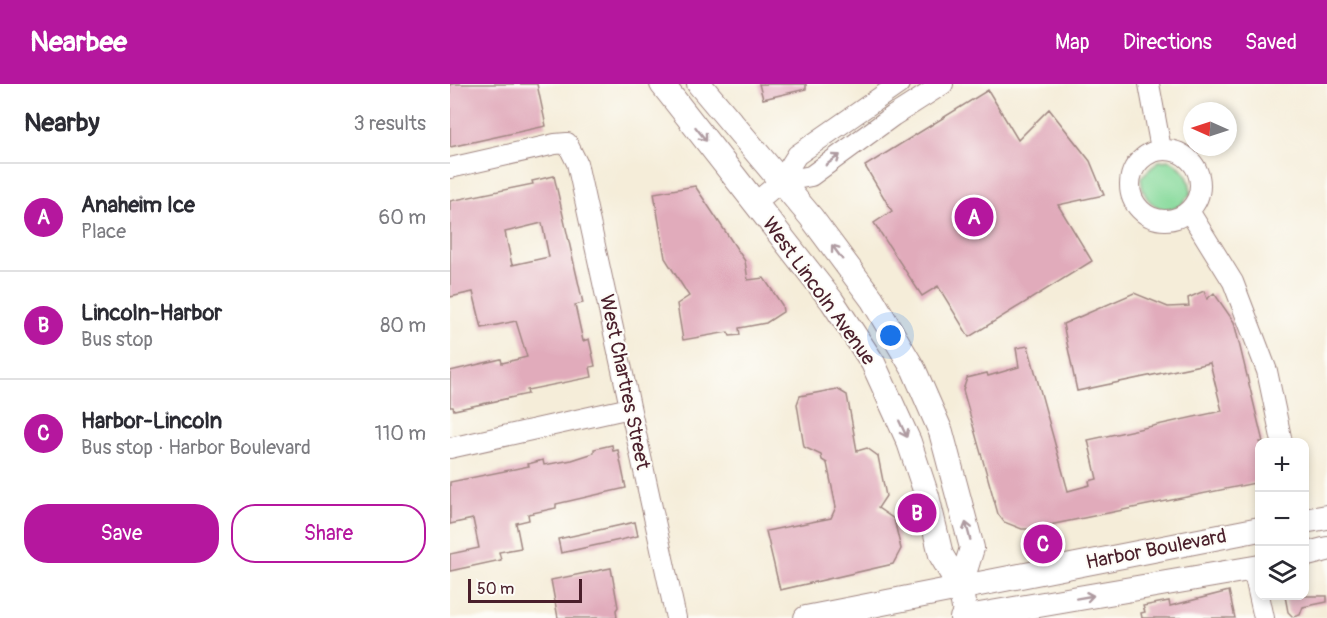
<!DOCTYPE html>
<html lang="en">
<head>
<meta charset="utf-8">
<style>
  :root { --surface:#fff; --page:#f2f2f3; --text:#2b2b33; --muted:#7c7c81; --line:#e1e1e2; --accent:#b5179e }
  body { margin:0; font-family:Pangolin,sans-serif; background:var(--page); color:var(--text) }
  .controls { position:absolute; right:18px; bottom:18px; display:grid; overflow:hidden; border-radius:12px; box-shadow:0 3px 9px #0003 }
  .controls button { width:54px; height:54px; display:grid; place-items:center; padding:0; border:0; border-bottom:2px solid var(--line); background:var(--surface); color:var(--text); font:30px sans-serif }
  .compass { position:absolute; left:733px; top:18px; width:54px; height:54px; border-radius:50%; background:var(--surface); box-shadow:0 3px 9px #0003; rotate:273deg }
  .scale { position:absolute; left:18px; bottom:15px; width:114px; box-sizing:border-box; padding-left:6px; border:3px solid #4a1f2b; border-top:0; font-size:16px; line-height:21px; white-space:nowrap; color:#4a1f2b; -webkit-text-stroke:4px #fdfcf7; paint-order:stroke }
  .you { position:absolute; left:441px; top:252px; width:21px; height:21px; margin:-15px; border:4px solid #fff; border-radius:50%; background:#1a73e8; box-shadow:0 0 0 9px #1a73e833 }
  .badge { display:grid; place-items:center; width:39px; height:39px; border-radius:50%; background:var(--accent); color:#fff; font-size:20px; font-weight:700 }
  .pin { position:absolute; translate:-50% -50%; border:3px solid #fff; box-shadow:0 2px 6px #0006 }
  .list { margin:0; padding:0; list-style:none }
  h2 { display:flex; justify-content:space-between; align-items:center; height:78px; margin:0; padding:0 24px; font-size:26px }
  h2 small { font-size:20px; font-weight:400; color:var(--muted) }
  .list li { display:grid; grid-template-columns:39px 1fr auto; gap:18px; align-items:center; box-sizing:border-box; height:108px; padding:0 24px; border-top:2px solid var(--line) }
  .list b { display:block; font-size:22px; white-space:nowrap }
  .list p { margin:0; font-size:20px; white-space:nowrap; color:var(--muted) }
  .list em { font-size:20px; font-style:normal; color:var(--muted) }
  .actions { display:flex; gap:12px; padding:18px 24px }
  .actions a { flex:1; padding:14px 0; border:2px solid var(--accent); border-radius:24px; text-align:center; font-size:21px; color:var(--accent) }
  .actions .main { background:var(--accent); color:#fff }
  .icon { flex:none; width:33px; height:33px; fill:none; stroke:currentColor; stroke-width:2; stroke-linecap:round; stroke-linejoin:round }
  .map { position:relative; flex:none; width:877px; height:534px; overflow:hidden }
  header { display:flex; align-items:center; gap:36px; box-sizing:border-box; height:84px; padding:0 30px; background:var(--accent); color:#fff }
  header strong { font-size:28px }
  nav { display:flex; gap:33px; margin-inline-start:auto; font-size:21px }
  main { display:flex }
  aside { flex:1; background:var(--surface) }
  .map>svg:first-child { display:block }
  .green { fill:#88da9c; stroke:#697c64; stroke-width:1.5 }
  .building { fill:#e1abbb; fill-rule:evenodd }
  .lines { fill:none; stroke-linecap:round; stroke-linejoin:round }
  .minor-casing { stroke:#a08682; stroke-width:22 }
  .major-casing { stroke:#a08682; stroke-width:26 }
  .minor { stroke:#fff; stroke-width:20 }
  .major { stroke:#fff; stroke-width:24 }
  .oneway { stroke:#ae9aa0 }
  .labels { text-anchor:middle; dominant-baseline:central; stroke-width:4.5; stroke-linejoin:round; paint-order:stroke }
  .street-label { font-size:20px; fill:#4a1f2b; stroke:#fdfcf7 }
</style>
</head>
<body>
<header>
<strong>Nearbee</strong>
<nav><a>Map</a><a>Directions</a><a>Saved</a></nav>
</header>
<main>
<aside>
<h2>Nearby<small>3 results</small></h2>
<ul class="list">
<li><span class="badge">A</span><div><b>Anaheim Ice</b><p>Place</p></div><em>60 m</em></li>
<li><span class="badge">B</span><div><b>Lincoln-Harbor</b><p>Bus stop</p></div><em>80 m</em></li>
<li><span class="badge">C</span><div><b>Harbor-Lincoln</b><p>Bus stop · Harbor Boulevard</p></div><em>110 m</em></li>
</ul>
<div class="actions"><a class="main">Save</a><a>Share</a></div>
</aside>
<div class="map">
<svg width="877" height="534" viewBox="0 0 877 534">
  <rect width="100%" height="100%" fill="#fdfcf7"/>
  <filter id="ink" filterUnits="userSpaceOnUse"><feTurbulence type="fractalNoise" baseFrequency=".0167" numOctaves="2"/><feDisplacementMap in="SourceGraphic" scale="12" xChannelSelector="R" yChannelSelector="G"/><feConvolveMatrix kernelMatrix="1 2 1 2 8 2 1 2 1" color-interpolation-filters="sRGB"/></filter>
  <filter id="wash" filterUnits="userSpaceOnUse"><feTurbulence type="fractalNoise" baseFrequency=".008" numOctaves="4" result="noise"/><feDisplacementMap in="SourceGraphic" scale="24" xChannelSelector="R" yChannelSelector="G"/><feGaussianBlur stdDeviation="1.35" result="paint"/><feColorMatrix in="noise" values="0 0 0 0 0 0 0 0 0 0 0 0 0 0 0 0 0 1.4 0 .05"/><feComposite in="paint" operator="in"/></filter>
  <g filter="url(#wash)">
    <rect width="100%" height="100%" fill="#f5edd9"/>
    <!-- green -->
    <path class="green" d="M 720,76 C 734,84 740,93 741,109 L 730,122 L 717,127 C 699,121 692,112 691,93 L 709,77 Z"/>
    <g id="blocks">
      <!-- building -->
      <path class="building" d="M 0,0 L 87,0 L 96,42 L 0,63 Z
        M 309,0 L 356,0 L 356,5 L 313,15 Z
        M 538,6 L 568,56 L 599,25 L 640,77 L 654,111 L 608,121 L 642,177 L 519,253 L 488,202 L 472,212 L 424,139 L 442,127 L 415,82 Z
        M 104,92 L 133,219 L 125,221 L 133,257 L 139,255 L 145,282 L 140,283 L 142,293 L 77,306 L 78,310 L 4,326 L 3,323 L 0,323 L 0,287 L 51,275 L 52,279 L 77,273 L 66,237 L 32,244 L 23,208 L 0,213 L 0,117 L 83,100 L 82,97 ZM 92,139 L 99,173 L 62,181 L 55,148 Z
        M 245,102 L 295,177 L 298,196 L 314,194 L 332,221 L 333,228 L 316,239 L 289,244 L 290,251 L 280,252 L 278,248 L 233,256 L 227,220 L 239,212 L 215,174 L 204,109 Z
        M 754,207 L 757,215 L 764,209 L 784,238 L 813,358 L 810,358 L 810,398 L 580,445 L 572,445 L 554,438 L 548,430 L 513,306 L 517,294 L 537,289 L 538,292 L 569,283 L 566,264 L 578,262 L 618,407 L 640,401 L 639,397 L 647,395 L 638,356 L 772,327 L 760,279 L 627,307 L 613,240 L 684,209 L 718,223 L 739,222 L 738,214 Z
        M 387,305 L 397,311 L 407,367 L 417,364 L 428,372 L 436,412 L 428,424 L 444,435 L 451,465 L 443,480 L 330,506 L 316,447 L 381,434 L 386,423 L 377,379 L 372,376 L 371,371 L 354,363 L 347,320 L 350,312 Z
        M 162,361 L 163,367 L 168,366 L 176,404 L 106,420 L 106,424 L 78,430 L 79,436 L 66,439 L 71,464 L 49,468 L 51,476 L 0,487 L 0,470 L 29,464 L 23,435 L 0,440 L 0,398 L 79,382 L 78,380 L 93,376 L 94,381 L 122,376 L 144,369 L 144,365 Z
        M 185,438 L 188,452 L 111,469 L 108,455 Z
        M 161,484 L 168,523 L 166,526 L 167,534 L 108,534 L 101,496 Z
        M 779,507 L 785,534 L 692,534 L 691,529 L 695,528 L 693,522 L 719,517 L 720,522 Z
        M 835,512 L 877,512 L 877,518 L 853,523 L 850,531 L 843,533 L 838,528 Z"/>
    </g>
  </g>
  <g filter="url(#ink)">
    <use href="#blocks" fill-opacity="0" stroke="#a08682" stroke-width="1.5"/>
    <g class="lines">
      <!-- minor casing -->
      <g class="minor-casing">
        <path id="minor" d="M 699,0 L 711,65
          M680 101a35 35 0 1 1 70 0a35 35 0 1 1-70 0Z
          M 0,84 L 105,60 L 117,59 L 127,79 L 226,534
          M 330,98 L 361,92 L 443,32 L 493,0
          M 305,119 L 330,98 L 347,71 L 449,0
          M 739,127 L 783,198 L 817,287 L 832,358
          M 0,364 L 180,324
          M 803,484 L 814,534"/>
      </g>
      <!-- major casing -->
      <g class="major-casing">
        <path id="major" d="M 212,0 L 382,217 L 423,279 L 459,358 L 477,412 L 491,471 L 510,503 L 516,534
          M 249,0 L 361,133 L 422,215 L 464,286 L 491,348 L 522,464 L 510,503
          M 854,437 L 877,433
          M 854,471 L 877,465
          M 356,534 L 810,445
          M 512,534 L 810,483"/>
      </g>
      <!-- minor -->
      <use href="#minor" class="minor"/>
      <!-- major -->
      <use href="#major" class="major"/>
    </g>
    <!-- one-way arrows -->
    <defs><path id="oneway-shaft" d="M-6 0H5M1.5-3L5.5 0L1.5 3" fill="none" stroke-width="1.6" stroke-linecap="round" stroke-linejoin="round" transform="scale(1.5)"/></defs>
    <g class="oneway">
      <use href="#oneway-shaft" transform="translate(251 50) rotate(52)"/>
      <use href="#oneway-shaft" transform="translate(383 76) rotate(-36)"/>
      <use href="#oneway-shaft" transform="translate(387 168) rotate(-126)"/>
      <use href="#oneway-shaft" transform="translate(453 345) rotate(65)"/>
      <use href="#oneway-shaft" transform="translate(518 447) rotate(-105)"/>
      <use href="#oneway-shaft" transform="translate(635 513) rotate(-10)"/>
    </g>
  </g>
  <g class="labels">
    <!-- street labels -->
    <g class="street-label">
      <text transform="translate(369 207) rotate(54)">West Lincoln Avenue</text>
      <text transform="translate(175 298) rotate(78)">West Chartres Street</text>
      <text transform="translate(706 465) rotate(-11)">Harbor Boulevard</text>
    </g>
  </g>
</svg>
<div class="controls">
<button>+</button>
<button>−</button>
<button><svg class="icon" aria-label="layers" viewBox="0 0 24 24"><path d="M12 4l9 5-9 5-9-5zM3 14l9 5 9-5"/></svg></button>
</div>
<svg class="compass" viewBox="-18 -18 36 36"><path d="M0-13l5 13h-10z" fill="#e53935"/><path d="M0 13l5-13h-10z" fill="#7c7c81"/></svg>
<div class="scale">50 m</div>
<div class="you"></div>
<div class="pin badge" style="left:524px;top:133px">A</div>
<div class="pin badge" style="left:467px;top:429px">B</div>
<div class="pin badge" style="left:593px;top:460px">C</div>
</div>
</main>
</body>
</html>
